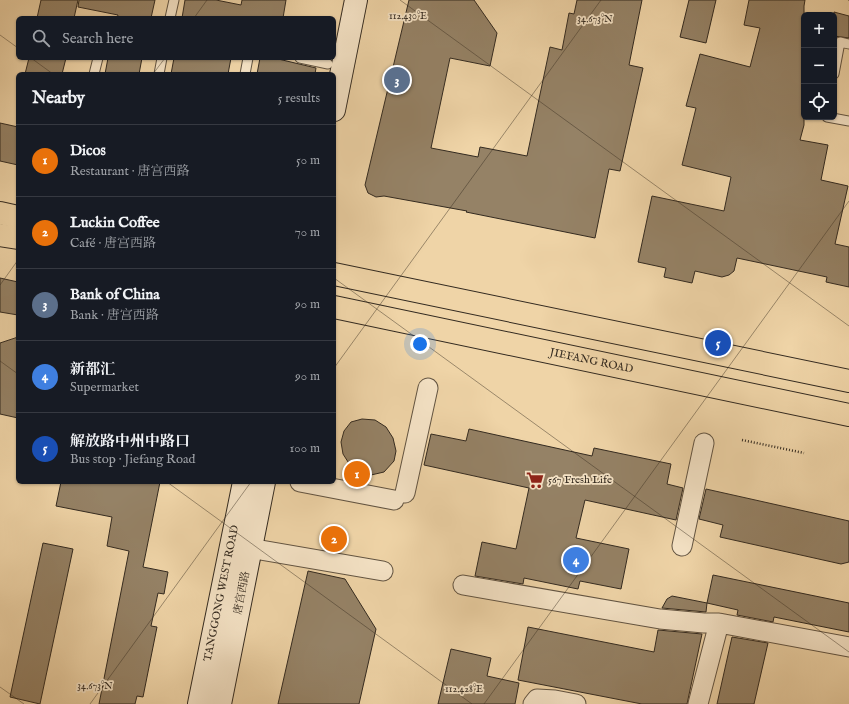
<!DOCTYPE html>
<html lang="en">
<head>
<meta charset="utf-8">
<style>
  :root { --surface:#171b24; --page:#20242c; --text:#f1f3f6; --muted:#9ea1a6; --line:#363941; --accent:#8c9099 }
  body { margin:0; font-family:"IM FELL English","Noto Serif SC",serif; background:var(--page); color:var(--text) }
  .controls { position:absolute; right:12px; top:12px; display:grid; overflow:hidden; border-radius:6px; box-shadow:0 1px 3px #0004 }
  .controls button { width:36px; height:36px; display:grid; place-items:center; padding:0; border:0; border-bottom:1px solid var(--line); background:var(--surface); color:var(--text); font:20px sans-serif }
  .you { position:absolute; left:420px; top:344px; width:14px; height:14px; margin:-10px; border:3px solid #fff; border-radius:50%; background:#1a73e8; box-shadow:0 0 0 6px #1a73e833 }
  .badge { display:grid; place-items:center; width:26px; height:26px; border-radius:50%; background:var(--accent); color:#fff; font-size:13px; font-weight:700 }
  .pin { position:absolute; translate:-50% -50%; border:2px solid #fff; box-shadow:0 1px 4px #0006 }
  .list { margin:0; padding:0; list-style:none }
  h2 { display:flex; justify-content:space-between; align-items:center; height:52px; margin:0; padding:0 16px; font-size:17px }
  h2 small { font-size:13px; font-weight:400; color:var(--muted) }
  .list li { display:grid; grid-template-columns:26px 1fr auto; gap:12px; align-items:center; box-sizing:border-box; height:72px; padding:0 16px; border-top:1px solid var(--line) }
  .list b { display:block; font-size:15px; white-space:nowrap }
  .list p { margin:0; font-size:13px; white-space:nowrap; color:var(--muted) }
  .list em { font-size:13px; font-style:normal; color:var(--muted) }
  .icon { flex:none; width:22px; height:22px; fill:none; stroke:currentColor; stroke-width:2; stroke-linecap:round; stroke-linejoin:round }
  .map { position:relative; flex:none; width:849px; height:704px; overflow:hidden }
  .search { position:absolute; background:var(--surface); box-shadow:0 1px 3px #0004; left:16px; top:16px; width:320px; height:44px; display:flex; align-items:center; gap:10px; box-sizing:border-box; padding:0 14px; border-radius:6px; color:var(--muted); font-size:15px }
  .panel { position:absolute; background:var(--surface); box-shadow:0 1px 3px #0004; left:16px; top:72px; width:320px; height:412px; border-radius:6px }
  .map>svg:first-child { display:block }
  .building { fill:#958266; stroke:#332a20 }
  .lines { fill:none; stroke-linecap:round; stroke-linejoin:round }
  .lane-casing { stroke:#625442; stroke-width:11 }
  .street-casing { stroke:#625442; stroke-width:21 }
  .secondary-casing { stroke:#332a20; stroke-width:24 }
  .primary-casing { stroke:#332a20; stroke-width:24 }
  .path { stroke:#332a20; stroke-width:2.5; stroke-dasharray:1 2; stroke-linecap:butt }
  .lane { stroke:#f5e3c6; stroke-width:9 }
  .street { stroke:#f5e3c6; stroke-width:19 }
  .secondary { stroke:#f5e3c6; stroke-width:22 }
  .primary { stroke:#efd4a7; stroke-width:22 }
  .ticks { fill:none; stroke:#332a20; stroke-width:1; stroke-opacity:0.45 }
  .labels { text-anchor:middle; dominant-baseline:central; stroke-width:3.5; stroke-linejoin:round; paint-order:stroke }
  .street-label { font-size:11px; fill:#332a20; stroke:#f5e3c6 }
  .poi-label { font-size:11px; fill:#332a20; stroke:#f5e3c6; text-anchor:start }
  .ticks-label { font-size:10px; text-anchor:middle; fill:#332a20; stroke:#f5e3c6; stroke-width:3.5; stroke-linejoin:round; paint-order:stroke }
</style>
</head>
<body>
<div class="map">
<svg width="849" height="704" viewBox="0 0 849 704">
  <rect width="100%" height="100%" fill="#efd4a7"/>
  <filter id="stains"><feTurbulence type="fractalNoise" baseFrequency=".005" numOctaves="4"/><feColorMatrix values="0 0 0 0 .2 0 0 0 0 .09 0 0 0 0 .02 0 0 0 .5 -.17"/></filter>
  <radialGradient id="worn" r=".72"><stop offset=".6" stop-color="#630" stop-opacity="0"/><stop offset="1" stop-color="#630" stop-opacity=".3"/></radialGradient>
  <!-- building -->
  <path class="building" d="M 41,0 L 78,0 L 74,18 L 37,18 Z
    M 79,0 L 155,0 L 151,18 L 117,18 L 118,15 L 78,7 Z
    M 185,0 L 216,0 L 241,5 L 242,0 L 286,0 L 283,18 L 182,18 Z
    M 409,0 L 474,0 L 497,33 L 490,66 L 450,58 L 431,148 L 478,157 L 480,147 L 527,156 L 550,47 L 562,50 L 569,13 L 574,14 L 577,0 L 642,0 L 629,65 L 643,68 L 620,171 L 609,169 L 595,238 L 466,212 L 467,211 L 384,196 L 376,197 L 368,193 L 365,185 Z
    M 689,0 L 716,0 L 706,43 L 680,37 Z
    M 749,0 L 805,0 L 804,6 L 804,125 L 800,140 L 828,145 L 821,180 L 848,186 L 835,244 L 849,247 L 849,287 L 826,282 L 827,277 L 737,258 L 734,271 L 729,275 L 722,277 L 695,271 L 692,283 L 664,277 L 666,268 L 638,262 L 652,196 L 724,211 L 731,177 L 682,165 L 696,108 L 686,106 L 700,54 L 750,67 L 760,28 L 744,25 Z
    M 834,12 L 849,16 L 849,38 L 834,36 Z
    M 29,58 L 66,58 L 62,74 L 25,74 Z
    M 108,58 L 142,58 L 139,74 L 105,74 Z
    M 174,58 L 231,58 L 228,74 L 171,74 Z
    M 260,58 L 274,58 L 316,68 L 315,74 L 257,74 Z
    M 0,123 L 18,127 L 18,165 L 0,161 Z
    M 0,278 L 18,282 L 18,315 L 0,312 Z
    M 18,337 L 18,418 L 0,414 L 0,343 Z
    M 362,419 L 375,420 L 386,427 L 393,438 L 396,451 L 394,461 L 384,472 L 371,475 L 358,472 L 350,465 L 343,454 L 341,442 L 344,431 L 351,422 Z
    M 469,429 L 592,456 L 594,448 L 671,464 L 667,484 L 683,488 L 676,520 L 585,500 L 576,538 L 629,549 L 621,589 L 580,581 L 578,589 L 524,578 L 523,584 L 475,576 L 482,542 L 516,549 L 529,488 L 424,465 L 431,434 L 466,441 Z
    M 61,482 L 160,482 L 143,567 L 168,572 L 164,594 L 158,593 L 151,626 L 157,627 L 143,697 L 137,696 L 135,704 L 99,704 L 129,551 L 107,546 L 112,517 L 56,506 Z
    M 706,489 L 849,521 L 849,562 L 841,564 L 720,537 L 723,525 L 699,519 Z
    M 43,543 L 73,549 L 40,704 L 10,697 Z
    M 308,571 L 345,579 L 376,629 L 359,704 L 278,704 Z
    M 713,575 L 849,603 L 849,632 L 774,617 L 773,622 L 737,615 L 738,610 L 707,603 Z
    M 672,596 L 707,603 L 706,612 L 662,608 L 667,599 Z
    M 528,627 L 654,652 L 658,630 L 702,634 L 687,704 L 642,704 L 518,680 Z
    M 732,637 L 768,643 L 754,704 L 717,704 Z
    M 451,649 L 491,658 L 487,676 L 519,683 L 515,704 L 438,704 Z"/>
  <g class="lines">
    <!-- lane casing -->
    <g class="lane-casing">
      <path id="lane" d="M 170,18 L 174,0
        M 300,58 L 328,64
        M 94,74 L 98,58
        M 159,74 L 162,58
        M 245,74 L 248,58
        M 834,74 L 840,42 L 849,44
        M 827,117 L 849,121"/>
    </g>
    <!-- street casing -->
    <g class="street-casing">
      <path id="street" d="M 300,482 L 394,500
        M 405,493 L 428,388
        M 237,546 L 383,571
        M 682,546 L 704,443
        M 463,585 L 660,619 L 704,623 L 719,623
        M 533,704 L 537,699 L 555,700 L 576,704
        M 698,704 L 719,623 L 849,647"/>
    </g>
    <!-- secondary casing -->
    <g class="secondary-casing">
      <g id="secondary">
        <path d="M 334,110 L 356,0"/>
        <path id="s1" d="M 199,704 L 244,482"/>
        <path d="M 220,704 L 264,482"/>
      </g>
    </g>
    <!-- primary casing -->
    <g class="primary-casing">
      <g id="primary">
        <path d="M 0,213 L 18,217"/>
        <path d="M 0,235 L 18,238"/>
        <path d="M 334,274 L 849,381"/>
        <path id="s2" d="M 334,307 L 849,415"/>
      </g>
    </g>
    <!-- path -->
    <path class="path" d="M 742,440 L 804,453"/>
    <!-- lane -->
    <use href="#lane" class="lane"/>
    <!-- street -->
    <use href="#street" class="street"/>
    <!-- secondary -->
    <use href="#secondary" class="secondary"/>
    <!-- primary -->
    <use href="#primary" class="primary"/>
  </g>
  <!-- ticks -->
  <path class="ticks" d="M 400,0 L 849,326M 848,0 L 849,1M 194,18 L 207,0M 0,35 L 18,48M 31,58 L 53,74M 153,74 L 165,58M 334,278 L 849,652M 0,285 L 18,260M 0,361 L 18,374M 334,368 L 601,0M 167,482 L 472,704M 0,687 L 24,704M 90,704 L 251,482M 484,704 L 849,201"/>
  <!-- icons -->
  <defs>
    <g id="supermarket-bare" transform="scale(1.38)"><path d="M-6-5.5h2.5l.6 2H6L4.5 2H-2.5L-4.4-4H-6ZM-1.5 3.2a1.3 1.3 0 1 0 .1 0ZM3 3.2a1.3 1.3 0 1 0 .1 0Z" fill="#8f2418" stroke="#f5e3c6" stroke-width="2.5" paint-order="stroke"/></g>
  </defs>
  <g fill-rule="evenodd">
    <use href="#supermarket-bare" x="535" y="480"/>
  </g>
  <g class="labels">
    <!-- street labels -->
    <g class="street-label">
      <text stroke="none"><textPath href="#s2" startOffset="263">JIEFANG ROAD</textPath></text>
      <text stroke="none"><textPath href="#s1" startOffset="113">TANGGONG WEST ROAD</textPath></text>
      <text transform="translate(242 593) rotate(-79)">唐宫西路</text>
    </g>
    <!-- poi labels -->
    <g class="poi-label">
      <text x="548" y="480">567 Fresh Life</text>
    </g>
  </g>
  <g class="ticks-label">
    <text x="408" y="19">112.430°E</text>
    <text x="595" y="22">34.673°N</text>
    <text x="95" y="689">34.673°N</text>
    <text x="464" y="692">112.428°E</text>
  </g>
  <rect width="100%" height="100%" filter="url(#stains)"/>
  <rect width="100%" height="100%" fill="url(#worn)"/>
</svg>
<div class="controls">
<button>+</button>
<button>−</button>
<button><svg class="icon" aria-label="locate" viewBox="0 0 24 24"><circle cx="12" cy="12" r="6"/><path d="M12 2v4M12 18v4M2 12h4M18 12h4"/></svg></button>
</div>
<div class="you"></div>
<div class="pin badge" style="left:357px;top:474px;background:#e8710a">1</div>
<div class="pin badge" style="left:334px;top:539px;background:#e8710a">2</div>
<div class="pin badge" style="left:397px;top:80px;background:#5c6f8a">3</div>
<div class="pin badge" style="left:576px;top:560px;background:#3f7fe0">4</div>
<div class="pin badge" style="left:718px;top:343px;background:#1a4fb4">5</div>
<div class="search"><svg class="icon" aria-label="search" viewBox="0 0 24 24"><circle cx="10" cy="10" r="6"/><path d="M15 15l6 6"/></svg>Search here</div>
<section class="panel">
<h2>Nearby<small>5 results</small></h2>
<ul class="list">
<li><span class="badge" style="background:#e8710a">1</span><div><b>Dicos</b><p>Restaurant · 唐宫西路</p></div><em>50 m</em></li>
<li><span class="badge" style="background:#e8710a">2</span><div><b>Luckin Coffee</b><p>Café · 唐宫西路</p></div><em>70 m</em></li>
<li><span class="badge" style="background:#5c6f8a">3</span><div><b>Bank of China</b><p>Bank · 唐宫西路</p></div><em>90 m</em></li>
<li><span class="badge" style="background:#3f7fe0">4</span><div><b>新都汇</b><p>Supermarket</p></div><em>90 m</em></li>
<li><span class="badge" style="background:#1a4fb4">5</span><div><b>解放路中州中路口</b><p>Bus stop · Jiefang Road</p></div><em>100 m</em></li>
</ul>
</section>
</div>
</body>
</html>
